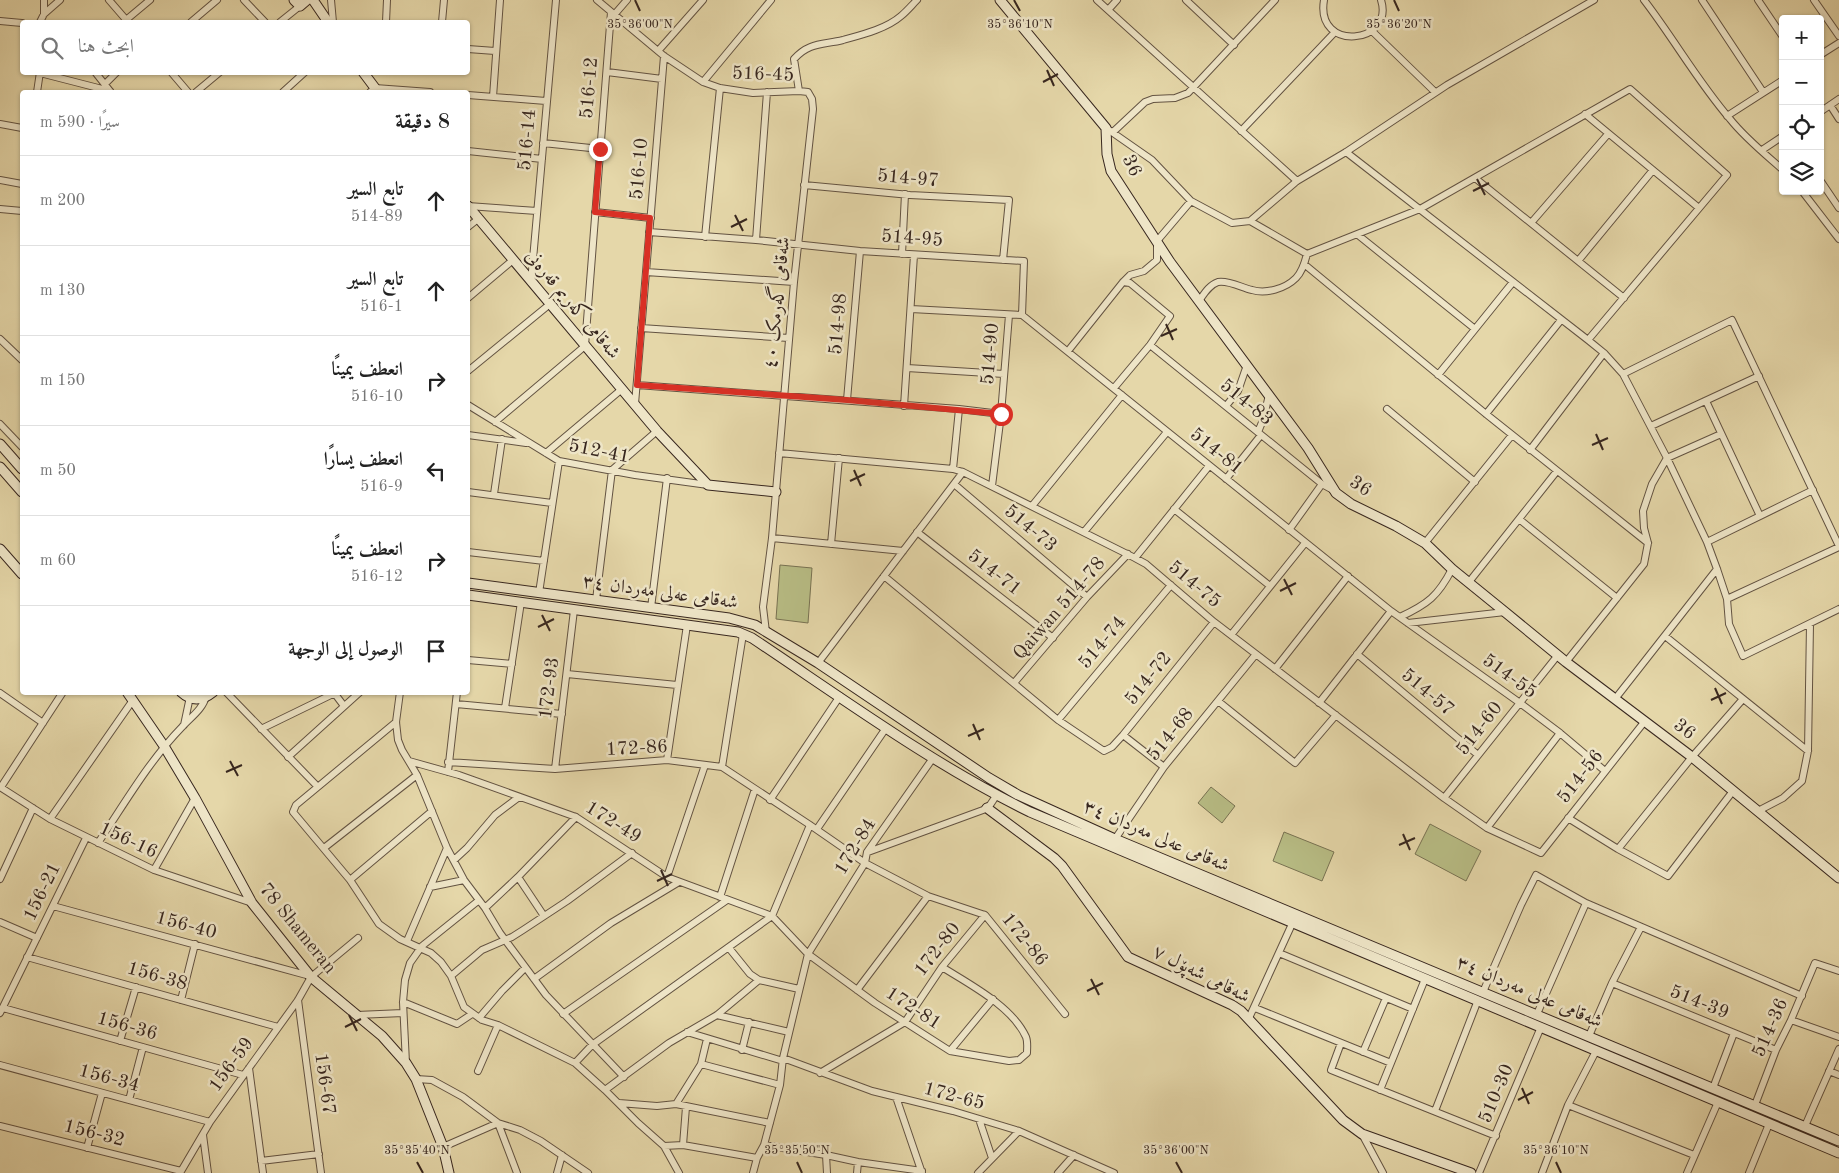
<!DOCTYPE html>
<html lang="ar">
<head>
<meta charset="utf-8">
<style>
  :root { --surface:#fff; --page:#f2f2f2; --text:#222; --muted:#767676; --line:#e0e0e0 }
  body { margin:0; font-family:"Old Standard TT",Amiri,serif; background:var(--page); color:var(--text); direction:rtl }
  .controls { position:absolute; right:15px; top:15px; display:grid; overflow:hidden; border-radius:5px; box-shadow:0 1px 4px #0004 }
  .controls button { width:45px; height:45px; display:grid; place-items:center; padding:0; border:0; border-bottom:1px solid var(--line); background:var(--surface); color:var(--text); font:25px sans-serif }
  .stop { position:absolute; width:15px; height:15px; margin:-11px; border:4px solid #d93025; border-radius:50%; background:#fff }
  .stop.end { background:#d93025; border-color:#fff; box-shadow:0 1px 5px #0008 }
  .list { margin:0; padding:0; list-style:none }
  h2 { display:flex; justify-content:space-between; align-items:center; height:65px; margin:0; padding:0 20px; font-size:21px }
  h2 small { font-size:16px; font-weight:400; color:var(--muted) }
  .list li { display:grid; grid-template-columns:32px 1fr auto; gap:15px; align-items:center; box-sizing:border-box; height:90px; padding:0 20px; border-top:1px solid var(--line) }
  .list b { display:block; font-size:19px; white-space:nowrap }
  .list p { margin:0; font-size:16px; white-space:nowrap; color:var(--muted) }
  .list em { font-size:16px; font-style:normal; color:var(--muted) }
  .icon { flex:none; width:28px; height:28px; fill:none; stroke:currentColor; stroke-width:2; stroke-linecap:round; stroke-linejoin:round }
  .map { position:relative; flex:none; width:1839px; height:1173px; overflow:hidden; direction:ltr }
  .search { position:absolute; background:var(--surface); box-shadow:0 1px 4px #0004; left:20px; top:20px; width:450px; height:55px; display:flex; align-items:center; gap:12px; box-sizing:border-box; padding:0 18px; border-radius:5px; color:var(--muted); font-size:19px }
  .panel { position:absolute; background:var(--surface); box-shadow:0 1px 4px #0004; left:20px; top:90px; width:450px; height:605px; border-radius:5px; direction:rtl }
  .map>svg:first-child { display:block }
  .pitch { fill:#b8bd85; stroke:#787252 }
  .lines { fill:none; stroke-linecap:round; stroke-linejoin:round }
  .street-casing { stroke:#635342; stroke-width:8 }
  .secondary-casing { stroke:#38271f; stroke-width:11 }
  .street { stroke:#eee5c7; stroke-width:6 }
  .secondary { stroke:#eee5c7; stroke-width:9 }
  .route { stroke:#d93025; stroke-width:6 }
  .ticks { fill:none; stroke:#38271f; stroke-width:2 }
  .labels { text-anchor:middle; dominant-baseline:central; stroke-width:5; stroke-linejoin:round; paint-order:stroke }
  .street-label { font-size:19px; fill:#38271f; stroke:#eee5c7 }
  .ticks-label { font-size:12px; text-anchor:middle; fill:#38271f; stroke:#eee5c7; stroke-width:5; stroke-linejoin:round; paint-order:stroke }
</style>
</head>
<body>
<div class="map">
<svg width="1839" height="1173" viewBox="0 0 1839 1173">
  <rect width="100%" height="100%" fill="#e5d7a9"/>
  <filter id="stains"><feTurbulence type="fractalNoise" baseFrequency=".004" numOctaves="4"/><feColorMatrix values="0 0 0 0 .2 0 0 0 0 .09 0 0 0 0 .02 0 0 0 .5 -.17"/></filter>
  <radialGradient id="worn" r=".72"><stop offset=".6" stop-color="#630" stop-opacity="0"/><stop offset="1" stop-color="#630" stop-opacity=".3"/></radialGradient>
  <!-- pitch -->
  <path class="pitch" d="M 780,565 L 812,568 L 808,623 L 776,619 Z
    M 1211,787 L 1235,806 L 1222,823 L 1198,803 Z
    M 1430,824 L 1481,851 L 1466,881 L 1415,854 Z
    M 1284,832 L 1334,852 L 1322,881 L 1273,861 Z"/>
  <g class="lines">
    <!-- street casing -->
    <g class="street-casing">
      <path id="street" d="M 109,0 L 128,22
        M 244,0 L 265,22
        M 331,0 L 333,22
        M 597,0 L 664,56 L 703,82 L 720,88 L 753,93 L 799,91 L 808,92 L 812,99 L 813,109 L 794,282 L 772,538 L 763,607 L 766,632
        M 1097,0 L 1297,181
        M 1186,0 L 1234,45
        M 1324,0 C 1315,53 1395,44 1381,0
        M 1644,0 C 1674,39 1698,82 1730,119 C 1745,138 1765,154 1783,170
        M 1702,0 L 1763,92
        M 1758,0 L 1783,37
        M 1814,0 L 1839,36
        M 1108,10 L 1117,0
        M 44,14 L 44,0
        M 614,15 L 627,0
        M 126,20 L 150,0
        M 0,21 L 22,23
        M 40,22 L 44,14 L 60,0
        M 191,22 L 217,0
        M 280,22 L 300,6
        M 386,22 L 387,0
        M 442,22 L 444,0
        M 1372,31 L 1435,92
        M 468,49 L 495,51
        M 658,51 L 703,0
        M 1820,55 L 1839,43
        M 95,72 L 110,91
        M 171,72 L 188,92
        M 607,72 L 662,79
        M 40,73 L 110,91
        M 703,82 L 771,0
        M 105,84 L 117,72
        M 799,91 L 794,59 C 809,42 823,45 843,40 C 861,35 886,29 901,16 C 907,11 912,5 917,0
        M 37,92 L 40,72
        M 196,92 L 220,72
        M 283,92 L 305,72
        M 370,92 L 375,88 L 430,92
        M 468,95 L 546,101
        M 493,97 L 500,0
        M 1830,105 L 1839,119
        M 1820,112 L 1839,99
        M 1585,114 L 1699,208
        M 1727,116 L 1783,80
        M 0,124 L 22,128
        M 1106,128 L 1152,160 L 1191,201 L 1232,223 L 1250,221 L 1297,181 L 1346,152 L 1447,85 L 1594,0
        M 1241,131 L 1335,32
        M 1113,132 L 1145,102 L 1153,99 L 1175,98 L 1188,93 L 1275,0
        M 543,143 L 600,149
        M 1762,150 L 1783,136
        M 468,151 L 542,159
        M 1346,152 L 1588,340 L 1604,353 L 1623,374 L 1667,458 L 1707,542 L 1717,569 L 1727,599 L 1729,624 L 1743,656 L 1839,609
        M 1475,178 L 1624,298
        M 0,180 L 22,184
        M 1820,180 L 1839,208
        M 804,185 L 910,195 L 1009,200 L 1003,260
        M 1802,191 L 1839,239
        M 468,206 L 537,211
        M 0,209 L 22,211
        M 595,212 L 651,218
        M 1250,221 L 1307,254 L 1420,209 L 1630,89 L 1727,175 L 1588,340
        M 1531,223 L 1608,134
        M 468,227 L 478,219
        M 649,232 L 756,240 L 860,251 L 1024,261 L 1022,315
        M 1358,235 L 1475,329
        M 705,237 L 720,88
        M 756,240 L 767,92
        M 902,254 L 905,194
        M 1578,261 L 1653,170
        M 1304,264 L 1486,414 L 1648,543
        M 646,272 L 794,282
        M 531,282 L 556,0
        M 468,298 L 513,260
        M 1199,301 C 1204,294 1209,285 1218,282 C 1229,280 1242,288 1252,290 C 1266,294 1285,289 1296,278 C 1302,272 1305,262 1307,254
        M 911,309 L 1022,315
        M 1022,315 L 1391,611 L 1520,703 L 1560,733 L 1605,771
        M 641,328 L 789,338
        M 0,339 L 22,360
        M 1150,345 L 1322,484 L 1333,490
        M 1068,351 L 1123,282 L 1130,275 L 1144,271 L 1157,260 L 1157,241 L 1191,201
        M 907,368 L 1004,374
        M 468,371 L 550,304
        M 1623,374 L 1732,320 L 1839,546
        M 1438,375 L 1513,282
        M 637,385 L 959,409 L 1001,414
        M 1114,388 L 1150,345 L 1170,316 L 1130,283 L 1123,282
        M 847,400 L 860,251
        M 1706,401 L 1760,516
        M 635,404 L 664,56
        M 468,405 L 559,461 L 635,475 L 708,485
        M 904,406 L 914,255
        M 1226,406 L 1238,391 L 1247,365
        M 1387,409 L 1475,482
        M 1486,414 L 1561,320
        M 495,422 L 585,346 L 611,12
        M 0,424 L 22,447
        M 1651,426 L 1759,376
        M 1258,432 L 1263,420 L 1269,395
        M 468,435 L 526,443
        M 1530,450 L 1604,353
        M 546,453 L 622,389
        M 779,453 L 953,469 L 963,472 L 1135,558 L 1146,564 L 1214,622 L 1444,798 L 1487,828 L 1541,853 L 1645,721
        M 953,469 L 959,409
        M 1226,479 L 1261,435
        M 954,484 L 1087,597
        M 992,486 L 1001,414 L 1009,315
        M 468,492 L 552,503
        M 494,494 L 502,439
        M 1032,506 L 1122,395
        M 1174,509 L 1270,586
        M 1519,519 L 1617,598
        M 1289,530 L 1322,484
        M 917,532 L 1053,638
        M 1084,532 L 1167,432
        M 772,538 L 903,551
        M 1707,542 L 1813,490
        M 1425,543 L 1512,435
        M 831,544 L 839,458
        M 468,552 L 544,561
        M 1135,558 L 1209,466
        M 884,576 L 1058,720 L 1104,751 L 1112,747 L 1123,735 L 1214,622
        M 1469,582 L 1557,471
        M 539,593 L 559,461
        M 1727,599 L 1839,547
        M 596,600 L 612,470 L 657,431
        M 651,608 L 667,478
        M 1400,617 C 1428,604 1438,596 1452,569
        M 1408,623 L 1505,612
        M 1231,635 L 1305,543
        M 1665,636 L 1808,751
        M 1357,654 L 1478,755
        M 468,660 L 512,664
        M 1566,662 L 1644,564 L 1648,543 L 1644,528 L 1643,511 L 1652,484 L 1667,458 L 1721,434
        M 818,663 L 963,472
        M 1275,669 L 1348,576
        M 567,674 L 677,685
        M 1014,683 L 1087,597 L 1128,554
        M 226,692 L 317,786
        M 400,692 L 396,722 L 398,740 L 402,750 L 417,775 L 447,848 L 464,880 L 485,908 L 500,933 L 546,995 L 624,1077
        M 0,693 L 43,723
        M 335,694 L 344,706
        M 1615,699 L 1717,569
        M 1218,701 L 1295,763 L 1336,715
        M 1319,703 L 1391,611
        M 456,704 L 562,714
        M 505,708 L 521,602
        M 1058,720 L 1171,585
        M 396,722 L 296,805 L 293,812 L 350,880 L 379,924 L 400,939 L 431,953 L 441,962 L 451,976 L 464,1007 L 482,1020 L 498,1025 L 575,1063 L 605,1090 L 638,1123 L 664,1146 L 679,1173
        M 184,725 L 191,692
        M 261,729 L 337,692
        M 1123,735 L 1164,767
        M 288,757 L 360,692
        M 667,760 L 687,625
        M 409,761 L 459,775 L 576,817 L 667,877 L 772,916 L 808,954 L 875,1003 L 950,1051 L 1009,1061 L 1019,1060 L 1027,1053 C 1027,1048 1028,1042 1026,1037 C 1012,1006 969,984 942,967
        M 448,762 L 555,769 L 667,760 L 722,767 L 810,825 L 865,863 L 928,896 L 985,915 L 1065,1014
        M 722,767 L 743,634
        M 555,769 L 574,610
        M 448,772 L 457,692
        M 0,787 L 50,819 L 154,870 L 252,903
        M 1,787 L 63,692
        M 1444,798 L 1558,655
        M 770,800 L 840,696
        M 1758,811 L 1783,798 L 1802,781 L 1808,751 L 1810,624
        M 1568,818 L 1618,849 L 1668,876 L 1733,791
        M 50,819 L 133,700
        M 1487,828 L 1560,733
        M 817,829 L 886,728
        M 1115,839 L 1164,767 L 1256,654
        M 98,843 C 125,803 149,761 182,727 C 191,717 203,709 206,696
        M 324,848 L 417,775
        M 1618,849 L 1692,757 L 1743,699
        M 868,852 L 983,810 L 990,805 L 996,796
        M 454,860 L 467,848 L 495,815 L 519,797
        M 154,870 L 195,798
        M 667,877 L 705,765
        M 0,879 L 33,808
        M 350,880 L 432,811
        M 430,887 L 464,880
        M 720,897 L 755,789
        M 53,906 L 310,976
        M 485,908 L 518,877
        M 544,916 L 518,877 L 576,817
        M 0,922 L 37,938
        M 407,941 L 447,848
        M 729,948 L 750,974 L 759,980 L 799,989
        M 1279,953 L 1413,1009
        M 27,957 L 278,1027
        M 451,976 L 482,950 L 512,937 L 523,930 L 567,901 L 632,853
        M 534,979 L 611,923 L 679,882
        M 1612,983 L 1776,1050
        M 857,990 L 928,896
        M 1483,992 L 1521,905 L 1536,875 L 1586,903 L 1802,996
        M 181,1000 L 195,944
        M 298,1000 L 321,1173
        M 403,1002 L 457,1024 L 472,1014
        M 3,1008 L 243,1075
        M 1255,1008 L 1391,1063
        M 0,1013 L 86,838
        M 563,1014 L 727,900
        M 1537,1014 L 1586,903
        M 357,1015 L 403,1013
        M 717,1015 L 789,1032
        M 479,1018 L 502,991 L 525,968
        M 1249,1018 L 1292,924
        M 1791,1020 L 1839,1037
        M 687,1032 L 783,1061
        M 1589,1036 L 1612,983 L 1641,927
        M 120,1041 L 136,987
        M 1341,1043 L 1331,1070 L 1496,1136
        M 742,1050 L 749,1022
        M 950,1051 L 993,999
        M 1363,1052 L 1386,998
        M 783,1058 L 872,1091 L 953,1111 L 1019,1131 L 1114,1173
        M 406,1063 L 403,1002 L 405,980 L 410,963 L 422,946 L 478,901
        M 575,1063 L 592,1045 L 772,916 L 810,825
        M 701,1064 L 780,1085
        M 0,1065 L 210,1122
        M 249,1068 L 263,1173
        M 478,1071 L 498,1025
        M 1829,1071 L 1839,1075
        M 820,1073 L 905,1022 L 942,967 L 985,915
        M 416,1079 L 432,1080 L 463,1097 L 498,1123 L 520,1130 L 541,1141 L 588,1173
        M 1713,1088 L 1734,1033
        M 605,1090 L 669,1043 L 717,1015 L 759,980
        M 1380,1090 L 1425,979
        M 896,1097 L 922,1173
        M 129,1100 L 143,1047
        M 619,1103 L 657,1106 L 676,1104 L 770,1123
        M 676,1104 L 701,1064 L 707,1039
        M 1568,1105 L 1694,1155
        M 1755,1105 L 1776,1050 L 1791,1020 L 1815,963 L 1839,971
        M 1435,1111 L 1478,1000
        M 979,1119 L 992,1158
        M 0,1126 L 181,1171
        M 1805,1126 L 1839,1049
        M 1362,1134 L 1383,1173
        M 203,1135 L 208,1173
        M 683,1145 L 686,1107
        M 764,1145 L 826,1155 L 858,1162 L 922,1171
        M 664,1146 L 683,1145 L 757,1158
        M 443,1147 L 498,1123 L 517,1173
        M 87,1148 L 102,1093
        M 826,1155 L 827,1173
        M 261,1161 L 319,1154
        M 180,1173 L 210,1122 L 298,1000 L 311,977 L 358,938
        M 557,1173 L 562,1155
        M 753,1173 L 757,1158 L 764,1145 L 780,1085 L 783,1058 L 808,954 L 865,863 L 867,852 L 933,758
        M 857,1173 L 858,1162
        M 978,1173 L 1019,1131
        M 1058,1173 L 1074,1155
        M 1479,1173 L 1541,1027
        M 1542,1173 L 1568,1105 L 1596,1051
        M 1687,1173 L 1718,1102
        M 1749,1173 L 1769,1124"/>
    </g>
    <!-- secondary casing -->
    <g class="secondary-casing">
      <path id="secondary" d="M 294,0 L 300,6 L 307,0
        M 313,0 L 328,22
        M 1000,0 L 1106,128 L 1107,154 L 1111,171 L 1170,262 L 1308,448 L 1336,493 L 1351,504 L 1396,526 L 1425,543 L 1452,569 L 1505,612 L 1566,662 L 1692,757 L 1839,878
        M 363,72 L 378,92
        M 468,206 L 657,431 L 708,485 L 776,492
        M 0,444 L 22,469
        M 0,467 L 22,492
        M 0,549 L 22,574
        M 468,583 L 729,618 L 755,625 L 818,663 L 989,778 L 1018,795 L 1115,839 L 1839,1141
        M 468,595 L 738,632 L 752,638 C 842,698 932,764 1030,812 L 1839,1153
        M 127,692 L 164,746 L 195,798 L 252,903 L 311,977 L 382,1036 L 406,1063 L 416,1079 L 443,1147 L 449,1173
        M 181,692 C 192,702 202,701 213,692
        M 987,808 L 1054,858 L 1062,866 L 1128,957 L 1232,1005 L 1241,1011 L 1343,1120 L 1362,1134 L 1471,1173"/>
    </g>
    <!-- street -->
    <use href="#street" class="street"/>
    <!-- secondary -->
    <use href="#secondary" class="secondary"/>
  </g>
  <g class="lines">
    <!-- route -->
    <path class="route" d="M 600,149 L 595,212 L 650,218 L 637,385 L 847,400 L 1001,414"/>
  </g>
  <!-- ticks -->
  <path class="ticks" d="M 635,0 L 640,11M 1014,0 L 1020,11M 1394,0 L 1399,11M 1047,70 L 1054,86M 1043,82 L 1058,74M 1477,179 L 1485,195M 1473,191 L 1489,183M 735,215 L 743,231M 731,227 L 747,219M 1166,324 L 1173,340M 1161,336 L 1177,329M 1596,434 L 1603,450M 1592,445 L 1608,438M 854,470 L 861,486M 850,481 L 865,474M 1284,579 L 1292,595M 1280,591 L 1296,583M 542,615 L 550,631M 538,627 L 554,619M 1715,688 L 1722,704M 1711,700 L 1726,693M 973,724 L 980,740M 968,736 L 984,729M 230,761 L 238,776M 226,772 L 242,765M 1403,834 L 1410,850M 1399,845 L 1415,838M 661,870 L 668,886M 657,881 L 672,874M 1091,979 L 1099,995M 1087,991 L 1103,983M 349,1015 L 357,1031M 345,1027 L 361,1019M 1522,1088 L 1529,1104M 1518,1100 L 1533,1092M 417,1162 L 423,1173M 797,1162 L 802,1173M 1176,1162 L 1182,1173M 1556,1162 L 1561,1173"/>
  <g class="labels">
    <!-- street labels -->
    <g class="street-label">
      <text transform="translate(763 75) rotate(2)">516-45</text>
      <text transform="translate(590 88) rotate(-85)">516-12</text>
      <text transform="translate(528 140) rotate(-85)">516-14</text>
      <text transform="translate(1131 166) rotate(65)">36</text>
      <text transform="translate(640 169) rotate(-85)">516-10</text>
      <text transform="translate(908 179) rotate(5)">514-97</text>
      <text transform="translate(912 239) rotate(4)">514-95</text>
      <text transform="translate(778 303) rotate(-84)">شەقامی گەرمک ٤٠</text>
      <text transform="translate(572 305) rotate(50)">شەقامی کەریم قەرەنی</text>
      <text transform="translate(839 324) rotate(-85)">514-98</text>
      <text transform="translate(991 354) rotate(-85)">514-90</text>
      <text transform="translate(1246 403) rotate(39)">514-83</text>
      <text transform="translate(599 452) rotate(11)">512-41</text>
      <text transform="translate(1216 452) rotate(39)">514-81</text>
      <text transform="translate(1360 487) rotate(34)">36</text>
      <text transform="translate(1030 529) rotate(40)">514-73</text>
      <text transform="translate(994 573) rotate(38)">514-71</text>
      <text transform="translate(1194 585) rotate(40)">514-75</text>
      <text transform="translate(660 593) rotate(8)">شەقامی عەلی مەردان ٣٤</text>
      <text transform="translate(1060 609) rotate(-49)">Qaiwan 514-78</text>
      <text transform="translate(1103 643) rotate(-50)">514-74</text>
      <text transform="translate(1509 677) rotate(36)">514-55</text>
      <text transform="translate(1149 679) rotate(-51)">514-72</text>
      <text transform="translate(550 688) rotate(-83)">172-93</text>
      <text transform="translate(1427 693) rotate(40)">514-57</text>
      <text transform="translate(1480 729) rotate(-52)">514-60</text>
      <text transform="translate(1684 730) rotate(38)">36</text>
      <text transform="translate(1171 735) rotate(-51)">514-68</text>
      <text transform="translate(637 749) rotate(-3)">172-86</text>
      <text transform="translate(1581 777) rotate(-52)">514-56</text>
      <text transform="translate(613 823) rotate(32)">172-49</text>
      <text transform="translate(1156 837) rotate(23)">شەقامی عەلی مەردان ٣٤</text>
      <text transform="translate(128 841) rotate(25)">156-16</text>
      <text transform="translate(856 847) rotate(-59)">172-84</text>
      <text transform="translate(43 892) rotate(-64)">156-21</text>
      <text transform="translate(186 926) rotate(15)">156-40</text>
      <text transform="translate(297 929) rotate(51)">78 Shameran</text>
      <text transform="translate(1024 940) rotate(51)">172-86</text>
      <text transform="translate(938 950) rotate(-52)">172-80</text>
      <text transform="translate(1201 975) rotate(27)">شەقامی شەپۆل ٧</text>
      <text transform="translate(157 977) rotate(16)">156-38</text>
      <text transform="translate(1529 993) rotate(23)">شەقامی عەلی مەردان ٣٤</text>
      <text transform="translate(1699 1003) rotate(22)">514-39</text>
      <text transform="translate(913 1009) rotate(33)">172-81</text>
      <text transform="translate(127 1027) rotate(16)">156-36</text>
      <text transform="translate(1771 1028) rotate(-66)">514-36</text>
      <text transform="translate(232 1065) rotate(-54)">156-59</text>
      <text transform="translate(109 1079) rotate(15)">156-34</text>
      <text transform="translate(324 1084) rotate(82)">156-67</text>
      <text transform="translate(1497 1094) rotate(-67)">510-30</text>
      <text transform="translate(954 1097) rotate(15)">172-65</text>
      <text transform="translate(94 1134) rotate(14)">156-32</text>
    </g>
  </g>
  <g class="ticks-label">
    <text x="640" y="28">35°36'00"N</text>
    <text x="1020" y="28">35°36'10"N</text>
    <text x="1399" y="28">35°36'20"N</text>
    <text x="417" y="1154">35°35'40"N</text>
    <text x="797" y="1154">35°35'50"N</text>
    <text x="1176" y="1154">35°36'00"N</text>
    <text x="1556" y="1154">35°36'10"N</text>
  </g>
  <rect width="100%" height="100%" filter="url(#stains)"/>
  <rect width="100%" height="100%" fill="url(#worn)"/>
</svg>
<div class="controls">
<button>+</button>
<button>−</button>
<button><svg class="icon" aria-label="locate" viewBox="0 0 24 24"><circle cx="12" cy="12" r="6"/><path d="M12 2v4M12 18v4M2 12h4M18 12h4"/></svg></button>
<button><svg class="icon" aria-label="layers" viewBox="0 0 24 24"><path d="M12 4l9 5-9 5-9-5zM3 14l9 5 9-5"/></svg></button>
</div>
<div class="stop" style="left:1001px;top:414px"></div>
<div class="stop end" style="left:600px;top:149px"></div>
<div class="search"><svg class="icon" aria-label="search" viewBox="0 0 24 24"><circle cx="10" cy="10" r="6"/><path d="M15 15l6 6"/></svg>ابحث هنا</div>
<section class="panel">
<h2>8 دقيقة<small>سيرًا · 590 m</small></h2>
<ul class="list">
<li><svg class="icon" aria-label="ahead" viewBox="0 0 24 24"><path d="M12 20V5M6 11l6-6 6 6"/></svg><div><b>تابع السير</b><p>514-89</p></div><em>200 m</em></li>
<li><svg class="icon" aria-label="ahead" viewBox="0 0 24 24"><path d="M12 20V5M6 11l6-6 6 6"/></svg><div><b>تابع السير</b><p>516-1</p></div><em>130 m</em></li>
<li><svg class="icon" aria-label="right" viewBox="0 0 24 24"><path d="M7 20v-9h11M14 6l5 5-5 5"/></svg><div><b>انعطف يمينًا</b><p>516-10</p></div><em>150 m</em></li>
<li><svg class="icon" aria-label="left" viewBox="0 0 24 24"><path d="M17 20v-9H6M10 6l-5 5 5 5"/></svg><div><b>انعطف يسارًا</b><p>516-9</p></div><em>50 m</em></li>
<li><svg class="icon" aria-label="right" viewBox="0 0 24 24"><path d="M7 20v-9h11M14 6l5 5-5 5"/></svg><div><b>انعطف يمينًا</b><p>516-12</p></div><em>60 m</em></li>
<li><svg class="icon" aria-label="arrive" viewBox="0 0 24 24"><path d="M6 21V4h12l-3 4 3 4H6"/></svg><div><b>الوصول إلى الوجهة</b></div></li>
</ul>
</section>
</div>
</body>
</html>
